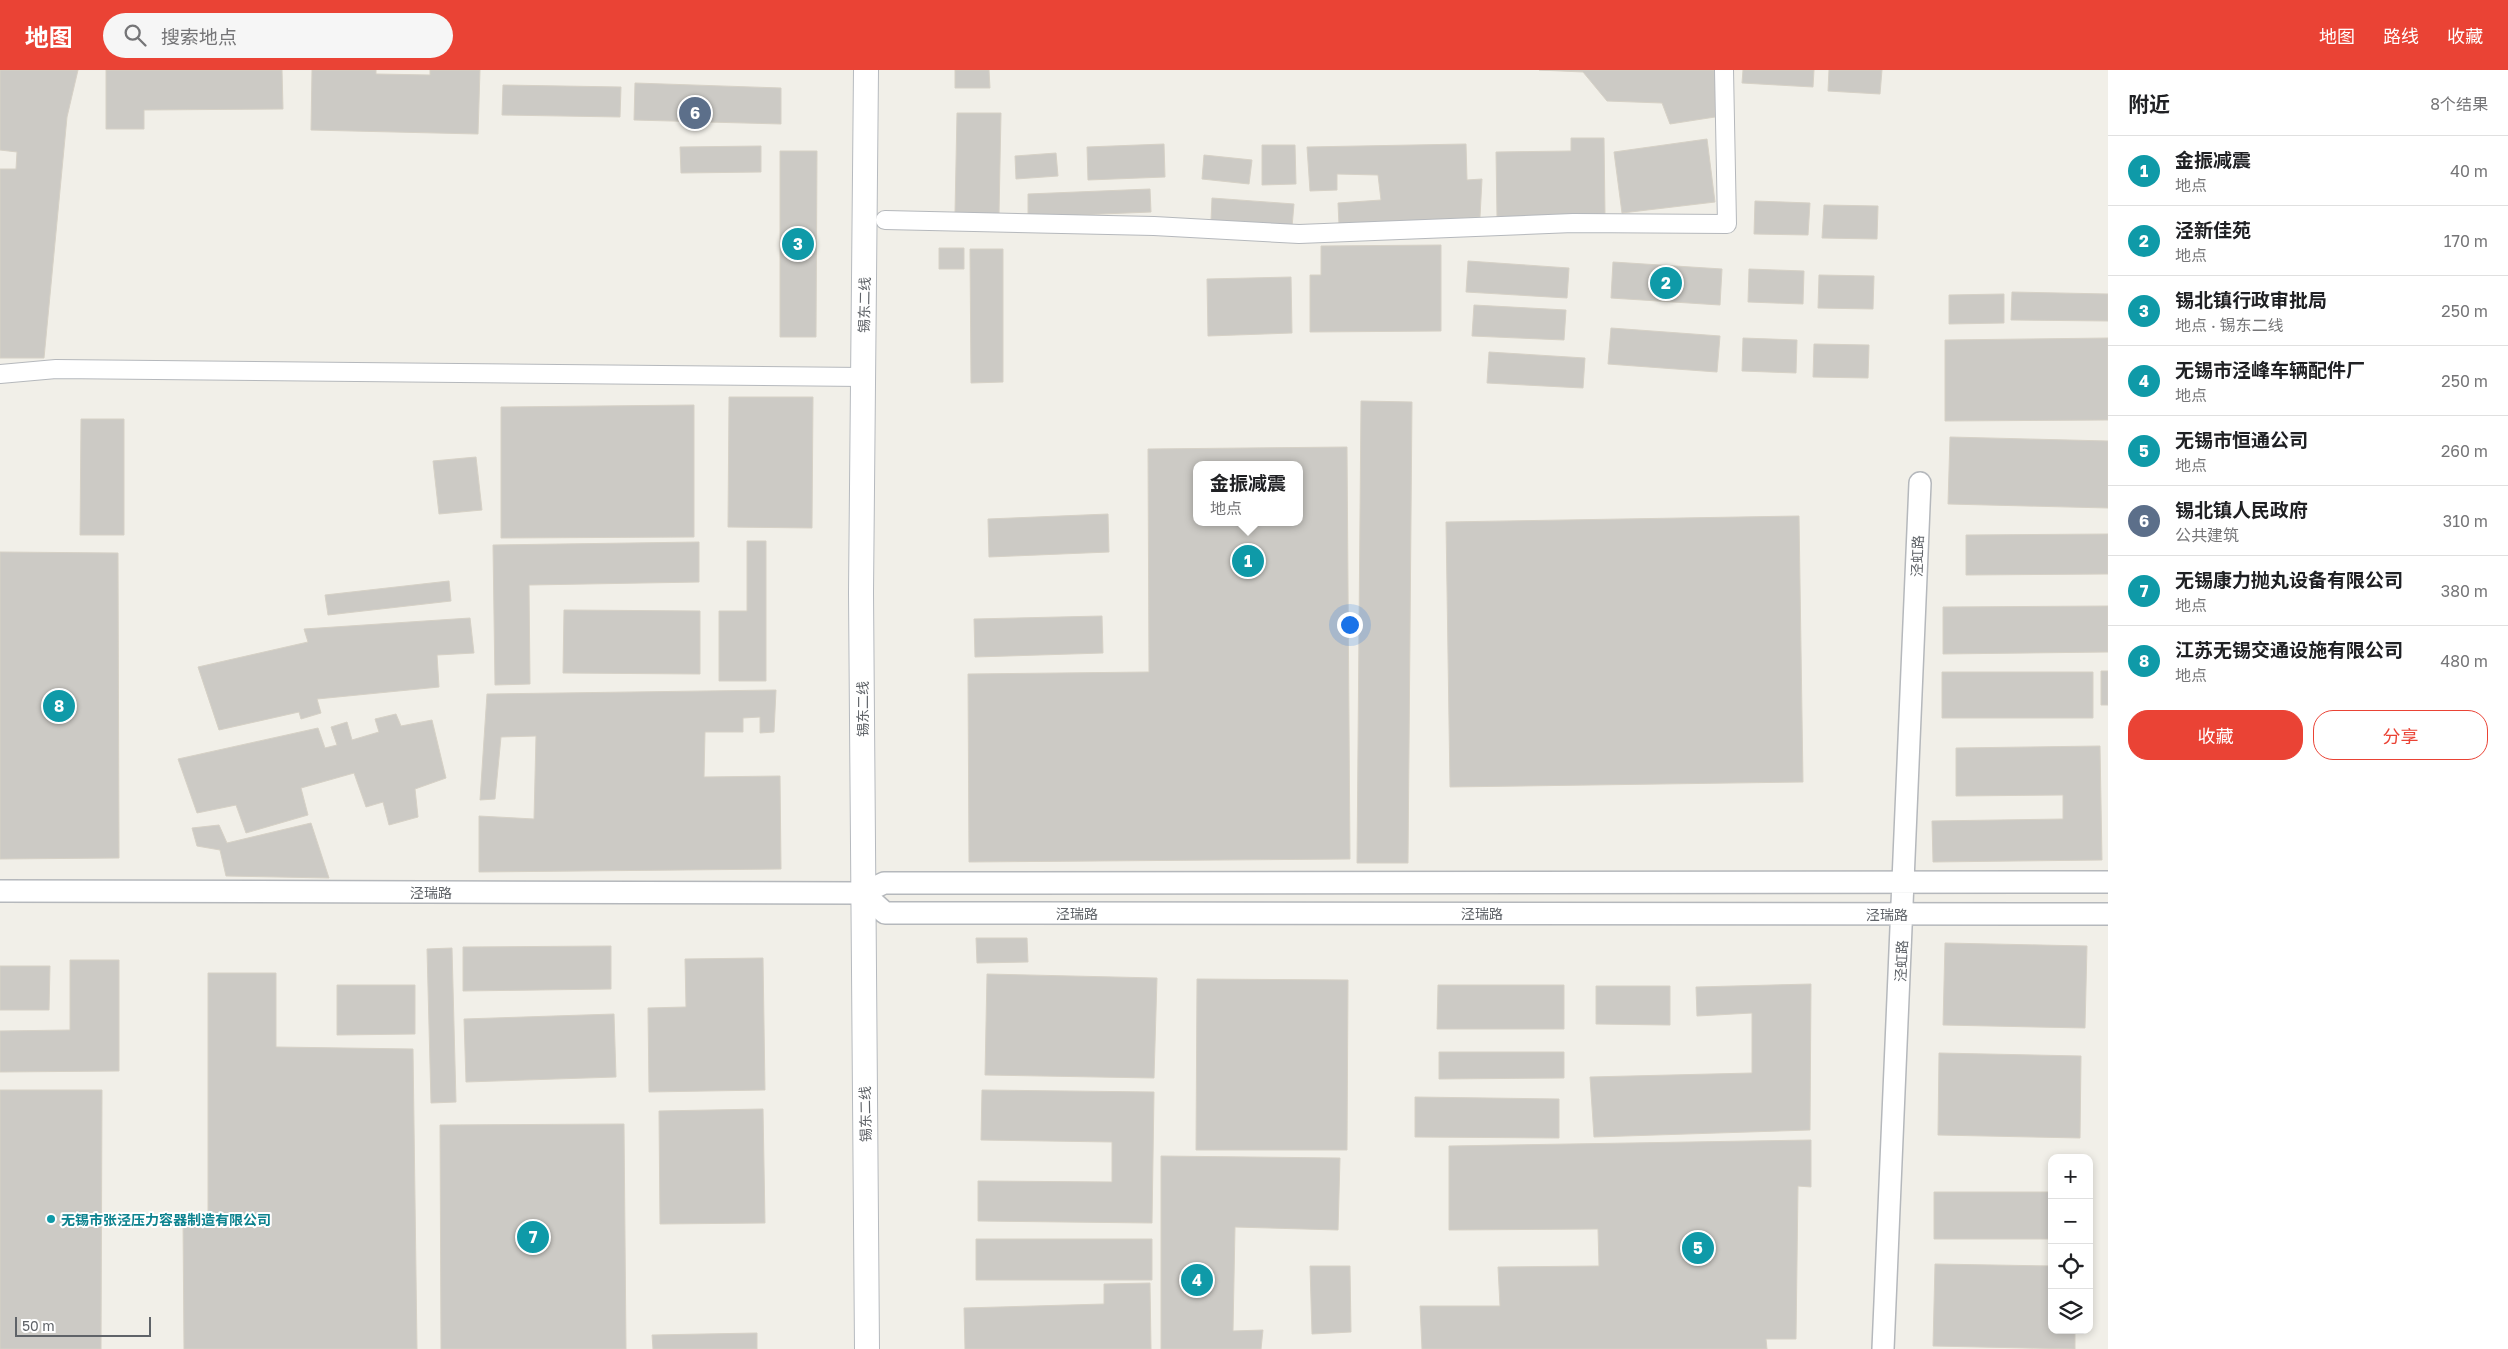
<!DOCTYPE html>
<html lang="zh">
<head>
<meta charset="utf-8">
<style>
  :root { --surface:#fff; --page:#f6f6f6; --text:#202124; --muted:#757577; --line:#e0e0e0; --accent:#ea4335 }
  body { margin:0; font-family:"Golos Text","Noto Sans SC",sans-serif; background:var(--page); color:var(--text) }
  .controls { position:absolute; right:15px; bottom:15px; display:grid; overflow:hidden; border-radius:10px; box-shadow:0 2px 8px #0003 }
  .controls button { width:45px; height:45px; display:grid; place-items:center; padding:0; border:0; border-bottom:1px solid var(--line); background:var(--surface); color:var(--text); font:25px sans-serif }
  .scale { position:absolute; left:15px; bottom:12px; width:136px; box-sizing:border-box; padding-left:5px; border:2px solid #5f6368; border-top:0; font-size:14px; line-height:18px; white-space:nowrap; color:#5f6368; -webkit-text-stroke:4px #fff; paint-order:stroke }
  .you { position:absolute; left:1349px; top:554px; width:18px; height:18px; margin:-12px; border:4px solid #fff; border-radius:50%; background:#1a73e8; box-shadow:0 0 0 8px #1a73e833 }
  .badge { display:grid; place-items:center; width:32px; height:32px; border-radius:50%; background:var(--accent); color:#fff; font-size:16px; font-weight:700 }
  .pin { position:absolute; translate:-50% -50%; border:2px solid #fff; box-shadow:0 1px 5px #0006 }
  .popup { position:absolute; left:1193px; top:391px; width:110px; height:65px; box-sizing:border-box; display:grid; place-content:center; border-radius:10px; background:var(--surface); filter:drop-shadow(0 1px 4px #0005); font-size:16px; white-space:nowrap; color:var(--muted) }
  .popup b { font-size:19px; color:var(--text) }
  .popup::after { content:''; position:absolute; left:50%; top:100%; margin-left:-10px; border:10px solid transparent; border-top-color:var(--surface) }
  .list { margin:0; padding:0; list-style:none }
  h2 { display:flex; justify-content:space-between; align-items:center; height:65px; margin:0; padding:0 20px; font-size:21px }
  h2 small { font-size:16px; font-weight:400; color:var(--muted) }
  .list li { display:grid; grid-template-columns:32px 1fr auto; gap:15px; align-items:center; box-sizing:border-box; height:70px; padding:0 20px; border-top:1px solid var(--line) }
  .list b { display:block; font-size:19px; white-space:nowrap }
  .list p { margin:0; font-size:16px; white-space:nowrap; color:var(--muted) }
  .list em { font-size:16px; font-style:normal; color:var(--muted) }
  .actions { display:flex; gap:10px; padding:15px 20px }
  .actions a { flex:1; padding:11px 0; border:1px solid var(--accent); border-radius:20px; text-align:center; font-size:18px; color:var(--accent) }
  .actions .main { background:var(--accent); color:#fff }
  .icon { flex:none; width:28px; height:28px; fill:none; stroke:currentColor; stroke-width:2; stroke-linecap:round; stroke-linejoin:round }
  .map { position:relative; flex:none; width:2108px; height:1279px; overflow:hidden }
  header { display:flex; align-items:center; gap:30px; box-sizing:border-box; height:70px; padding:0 25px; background:var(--accent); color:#fff }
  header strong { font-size:24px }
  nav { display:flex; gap:28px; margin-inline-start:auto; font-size:18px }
  .search { width:350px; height:45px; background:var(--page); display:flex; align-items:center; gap:12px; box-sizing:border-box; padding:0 18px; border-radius:28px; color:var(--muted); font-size:19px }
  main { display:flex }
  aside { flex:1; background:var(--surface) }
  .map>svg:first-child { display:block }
  .building { fill:#cccac5; stroke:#d6d1c6; fill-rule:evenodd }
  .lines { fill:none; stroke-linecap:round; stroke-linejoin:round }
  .minor-casing { stroke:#b5b8bc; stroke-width:20 }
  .tertiary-casing { stroke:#b5b8bc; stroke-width:24 }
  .secondary-casing { stroke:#b6babf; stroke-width:26 }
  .minor { stroke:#fff; stroke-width:18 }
  .tertiary { stroke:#fff; stroke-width:21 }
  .secondary { stroke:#fff; stroke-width:24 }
  .culture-dot { fill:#0f9aa8; stroke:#fff; stroke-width:2 }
  .labels { text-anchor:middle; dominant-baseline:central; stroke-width:4; stroke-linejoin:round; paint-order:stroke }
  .street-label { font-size:14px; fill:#5f6368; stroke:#fff }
  .culture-label { font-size:14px; font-weight:bold; fill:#0d838f; stroke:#fff; text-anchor:start }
</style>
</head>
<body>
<header>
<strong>地图</strong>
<div class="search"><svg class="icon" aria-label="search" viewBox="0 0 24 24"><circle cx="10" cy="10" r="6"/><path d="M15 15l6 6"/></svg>搜索地点</div>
<nav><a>地图</a><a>路线</a><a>收藏</a></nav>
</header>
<main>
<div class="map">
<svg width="2108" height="1279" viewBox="0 0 2108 1279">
  <rect width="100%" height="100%" fill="#f1efe8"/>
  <!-- building -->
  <path class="building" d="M 0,0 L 78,0 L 67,47 L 44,288 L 0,288 L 0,99 L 16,99 L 17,82 L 0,80 Z
    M 106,0 L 282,0 L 283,39 L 144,40 L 144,59 L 106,59 Z
    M 312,0 L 376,0 L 376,4 L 430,5 L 430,0 L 480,0 L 478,64 L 311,60 Z
    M 955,0 L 989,0 L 990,18 L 955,18 Z
    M 1539,0 L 1715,0 L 1715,47 L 1670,54 L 1662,33 L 1607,31 L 1583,2 Z
    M 1743,0 L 1814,0 L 1813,17 L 1742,13 Z
    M 1829,0 L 1882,0 L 1880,24 L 1828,21 Z
    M 635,13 L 781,18 L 781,54 L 634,50 Z
    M 503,15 L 621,17 L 620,47 L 502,45 Z
    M 957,43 L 1001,43 L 999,144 L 955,143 Z
    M 1571,68 L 1604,68 L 1605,145 L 1497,147 L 1496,82 L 1571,81 Z
    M 1707,69 L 1715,132 L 1622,143 L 1614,82 Z
    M 1164,74 L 1165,107 L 1088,110 L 1087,77 Z
    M 1466,74 L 1467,110 L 1482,109 L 1480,147 L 1339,155 L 1338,133 L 1381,130 L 1378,105 L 1337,104 L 1337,120 L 1310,121 L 1307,77 Z
    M 1262,75 L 1295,75 L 1296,114 L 1262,115 Z
    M 761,76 L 761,102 L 681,103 L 680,77 Z
    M 780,81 L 817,81 L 816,267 L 780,267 Z
    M 1056,83 L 1058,106 L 1016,109 L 1015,86 Z
    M 1204,85 L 1252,90 L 1249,114 L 1202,109 Z
    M 1150,119 L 1151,142 L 1028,147 L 1028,124 Z
    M 1212,128 L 1294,134 L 1292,157 L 1211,151 Z
    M 1755,131 L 1810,133 L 1808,165 L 1754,164 Z
    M 1824,135 L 1878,136 L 1877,169 L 1822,168 Z
    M 1441,175 L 1441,261 L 1310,262 L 1310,205 L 1321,205 L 1321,176 Z
    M 939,178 L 964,178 L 964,199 L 939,199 Z
    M 970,179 L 1003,179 L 1003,312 L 971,313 Z
    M 1468,191 L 1569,198 L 1567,228 L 1466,222 Z
    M 1613,192 L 1722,199 L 1720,235 L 1611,228 Z
    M 1749,199 L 1804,201 L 1803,234 L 1748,232 Z
    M 1819,205 L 1874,206 L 1873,239 L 1818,238 Z
    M 1291,207 L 1292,263 L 1208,266 L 1207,209 Z
    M 2012,222 L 2108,224 L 2108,251 L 2011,250 Z
    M 2004,224 L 2004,253 L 1949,254 L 1949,225 Z
    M 1474,235 L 1566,240 L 1564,270 L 1472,266 Z
    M 1611,258 L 1720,266 L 1717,302 L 1608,294 Z
    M 1743,268 L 1797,270 L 1796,303 L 1742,301 Z
    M 2108,268 L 2108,350 L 1945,351 L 1945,270 Z
    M 1814,274 L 1869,275 L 1868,308 L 1813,307 Z
    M 1489,282 L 1585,288 L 1583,318 L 1487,313 Z
    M 729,327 L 813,327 L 812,458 L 728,457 Z
    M 1361,331 L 1412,332 L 1408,793 L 1357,793 Z
    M 694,335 L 694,467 L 501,468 L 501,337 Z
    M 81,349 L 124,349 L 124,465 L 80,465 Z
    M 1950,367 L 2108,371 L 2108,438 L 1948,434 Z
    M 1347,377 L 1350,789 L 969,792 L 968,604 L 1149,602 L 1148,379 ZM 1197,395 L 1299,395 L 1299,452 L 1197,452 Z
    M 476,387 L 482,440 L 439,444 L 433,391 Z
    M 1108,444 L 1109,482 L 989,487 L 988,449 Z
    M 1799,446 L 1803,712 L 1450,717 L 1446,452 Z
    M 2108,464 L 2108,504 L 1966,505 L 1966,465 Z
    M 747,471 L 766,471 L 766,611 L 719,611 L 719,541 L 747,541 Z
    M 699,472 L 699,512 L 529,515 L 530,614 L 495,615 L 493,475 Z
    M 0,482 L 118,483 L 119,788 L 0,789 Z
    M 449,511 L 451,531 L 328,545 L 325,525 Z
    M 2108,536 L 2108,582 L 1943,584 L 1943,537 Z
    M 564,540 L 700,541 L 700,604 L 563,603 Z
    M 1102,546 L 1103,583 L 975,587 L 974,549 Z
    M 470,548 L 474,583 L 437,585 L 439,617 L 317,629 L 321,643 L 301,649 L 299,642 L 219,660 L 198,597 L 308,572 L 304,559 Z
    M 2101,601 L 2108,601 L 2108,635 L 2101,635 Z
    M 1942,602 L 2093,602 L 2093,648 L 1942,648 Z
    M 776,620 L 774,662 L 760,663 L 760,647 L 743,648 L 743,662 L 705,662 L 704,707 L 780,706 L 781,799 L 479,802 L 479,746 L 534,749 L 536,666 L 501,667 L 495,729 L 480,730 L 487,624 Z
    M 396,644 L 401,656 L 432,650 L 446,708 L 415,719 L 418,747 L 389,755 L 383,732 L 366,737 L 354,703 L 301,718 L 308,745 L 246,763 L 236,735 L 197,743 L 178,689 L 318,658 L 325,678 L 337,675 L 331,657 L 347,652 L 352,670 L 379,662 L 375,649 Z
    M 2100,676 L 2102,790 L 1933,792 L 1932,751 L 2063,749 L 2063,725 L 1956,726 L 1956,678 Z
    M 311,753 L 329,808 L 226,806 L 220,780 L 197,776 L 192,758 L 219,755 L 227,773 Z
    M 976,868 L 1027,868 L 1028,892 L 977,893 Z
    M 1945,873 L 2087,876 L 2085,958 L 1943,955 Z
    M 611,876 L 611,919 L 463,921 L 463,877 Z
    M 452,878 L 456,1032 L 431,1033 L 427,879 Z
    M 763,888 L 765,1020 L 649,1022 L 648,938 L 686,937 L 685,889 Z
    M 70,890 L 119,890 L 119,1001 L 0,1002 L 0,961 L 70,960 Z
    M 0,896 L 50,896 L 49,940 L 0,940 Z
    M 208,903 L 276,903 L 276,977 L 413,979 L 417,1279 L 184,1279 L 183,1148 L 208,1147 Z
    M 987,904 L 1157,908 L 1154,1008 L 985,1005 Z
    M 1197,909 L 1348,910 L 1347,1080 L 1196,1080 Z
    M 1811,914 L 1810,1060 L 1594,1067 L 1590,1007 L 1752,1003 L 1752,943 L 1697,946 L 1696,917 Z
    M 337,915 L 415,915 L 415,964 L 337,965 Z
    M 1438,915 L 1564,915 L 1564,959 L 1437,959 Z
    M 1596,916 L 1670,916 L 1670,955 L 1596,954 Z
    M 614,944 L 616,1007 L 466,1012 L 464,949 Z
    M 1439,982 L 1564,982 L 1564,1008 L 1439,1009 Z
    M 1939,983 L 2081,986 L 2080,1068 L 1938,1065 Z
    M 0,1020 L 102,1020 L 101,1279 L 0,1279 Z
    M 982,1020 L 1154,1022 L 1152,1153 L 978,1151 L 978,1111 L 1112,1112 L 1112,1072 L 981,1070 Z
    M 1415,1027 L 1559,1029 L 1559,1068 L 1415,1067 Z
    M 763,1039 L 765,1153 L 660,1154 L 659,1041 Z
    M 624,1054 L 626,1279 L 441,1279 L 440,1055 Z
    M 1811,1070 L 1811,1117 L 1798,1116 L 1796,1269 L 1766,1269 L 1767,1279 L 1422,1279 L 1420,1236 L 1500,1236 L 1498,1197 L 1599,1196 L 1598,1159 L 1449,1160 L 1449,1076 Z
    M 1161,1086 L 1340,1088 L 1338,1160 L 1235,1157 L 1233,1261 L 1263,1260 L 1261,1279 L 1161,1279 Z
    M 1934,1122 L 2052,1122 L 2052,1169 L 1934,1169 Z
    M 976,1169 L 1152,1169 L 1152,1210 L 976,1210 Z
    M 1935,1194 L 2052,1196 L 2052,1260 L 2075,1260 L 2075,1279 L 1933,1276 Z
    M 1310,1196 L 1350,1196 L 1351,1262 L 1312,1264 Z
    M 1150,1213 L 1151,1279 L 965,1279 L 964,1238 L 1104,1234 L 1104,1214 Z
    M 757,1263 L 757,1279 L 653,1279 L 652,1265 Z"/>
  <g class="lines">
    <!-- minor casing -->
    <g class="minor-casing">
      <path id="minor" d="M 885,150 L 1154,156 L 1299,164 L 1573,153 L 1727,154 L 1724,0
        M 0,304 L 56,299 L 863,307"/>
    </g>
    <!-- tertiary casing -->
    <g class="tertiary-casing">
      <path id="tertiary" d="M 0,821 L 863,823 L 884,813 L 2108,812
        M 863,823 L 885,843 L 2108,844
        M 1883,1279 L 1920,413"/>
    </g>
    <!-- secondary casing -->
    <g class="secondary-casing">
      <path id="secondary" d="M 866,0 L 861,523 L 867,1279"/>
    </g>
    <!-- minor -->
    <use href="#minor" class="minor"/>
    <!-- tertiary -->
    <use href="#tertiary" class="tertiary"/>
    <!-- secondary -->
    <use href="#secondary" class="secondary"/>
  </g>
  <!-- markers -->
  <circle class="culture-dot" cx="51" cy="1149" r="5"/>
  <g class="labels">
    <!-- street labels -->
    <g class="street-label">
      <text transform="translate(864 235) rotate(-89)">锡东二线</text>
      <text transform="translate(1917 486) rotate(-88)">泾虹路</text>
      <text transform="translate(862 639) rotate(-90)">锡东二线</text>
      <text x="431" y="822">泾瑞路</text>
      <text x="1077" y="843">泾瑞路</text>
      <text x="1482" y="843">泾瑞路</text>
      <text x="1887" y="844">泾瑞路</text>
      <text transform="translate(1901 891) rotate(-87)">泾虹路</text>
      <text transform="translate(865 1044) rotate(-91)">锡东二线</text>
    </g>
    <!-- culture labels -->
    <g class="culture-label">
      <text x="61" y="1149">无锡市张泾压力容器制造有限公司</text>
    </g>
  </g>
</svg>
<div class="controls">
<button>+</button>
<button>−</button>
<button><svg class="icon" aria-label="locate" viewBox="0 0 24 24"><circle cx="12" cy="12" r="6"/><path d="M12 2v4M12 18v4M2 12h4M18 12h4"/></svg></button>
<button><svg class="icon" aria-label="layers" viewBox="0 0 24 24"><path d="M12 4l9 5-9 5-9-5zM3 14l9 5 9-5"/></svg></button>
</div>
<div class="scale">50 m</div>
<div class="you"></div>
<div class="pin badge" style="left:1248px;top:491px;background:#0f9aa8">1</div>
<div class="popup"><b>金振减震</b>地点</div>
<div class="pin badge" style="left:1666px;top:213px;background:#0f9aa8">2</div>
<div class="pin badge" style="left:798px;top:174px;background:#0f9aa8">3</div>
<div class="pin badge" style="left:1197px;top:1210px;background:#0f9aa8">4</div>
<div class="pin badge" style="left:1698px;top:1178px;background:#0f9aa8">5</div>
<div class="pin badge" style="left:695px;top:43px;background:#5c6f8a">6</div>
<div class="pin badge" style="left:533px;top:1167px;background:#0f9aa8">7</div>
<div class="pin badge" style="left:59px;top:636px;background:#0f9aa8">8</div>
</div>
<aside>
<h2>附近<small>8个结果</small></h2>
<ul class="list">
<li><span class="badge" style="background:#0f9aa8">1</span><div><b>金振减震</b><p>地点</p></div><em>40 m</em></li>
<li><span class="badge" style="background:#0f9aa8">2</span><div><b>泾新佳苑</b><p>地点</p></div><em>170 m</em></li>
<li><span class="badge" style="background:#0f9aa8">3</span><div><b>锡北镇行政审批局</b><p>地点 · 锡东二线</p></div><em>250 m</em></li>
<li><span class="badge" style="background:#0f9aa8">4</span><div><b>无锡市泾峰车辆配件厂</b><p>地点</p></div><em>250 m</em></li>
<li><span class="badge" style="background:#0f9aa8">5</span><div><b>无锡市恒通公司</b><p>地点</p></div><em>260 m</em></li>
<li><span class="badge" style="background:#5c6f8a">6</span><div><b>锡北镇人民政府</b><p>公共建筑</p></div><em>310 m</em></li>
<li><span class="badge" style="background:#0f9aa8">7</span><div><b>无锡康力抛丸设备有限公司</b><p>地点</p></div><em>380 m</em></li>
<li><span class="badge" style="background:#0f9aa8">8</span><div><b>江苏无锡交通设施有限公司</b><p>地点</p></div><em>480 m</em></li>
</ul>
<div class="actions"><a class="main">收藏</a><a>分享</a></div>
</aside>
</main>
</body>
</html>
